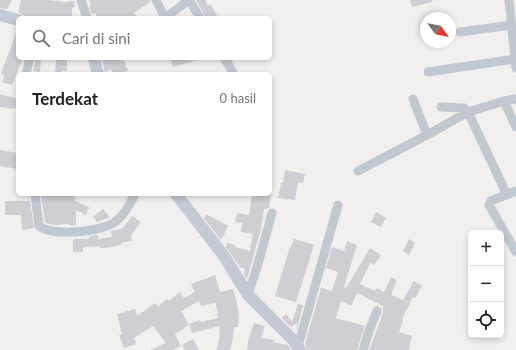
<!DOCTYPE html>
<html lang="id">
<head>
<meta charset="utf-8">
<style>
  :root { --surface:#fff; --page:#f6f6f6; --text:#202124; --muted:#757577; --line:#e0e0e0 }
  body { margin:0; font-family:Lato,sans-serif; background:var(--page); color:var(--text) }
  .controls { position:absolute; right:12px; bottom:12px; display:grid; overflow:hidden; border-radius:6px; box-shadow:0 2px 6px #0003 }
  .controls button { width:36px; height:36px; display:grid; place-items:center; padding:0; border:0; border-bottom:1px solid var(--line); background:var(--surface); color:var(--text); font:20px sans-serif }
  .compass { position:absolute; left:420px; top:12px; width:36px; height:36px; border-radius:50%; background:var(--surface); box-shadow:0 2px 6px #0003; rotate:122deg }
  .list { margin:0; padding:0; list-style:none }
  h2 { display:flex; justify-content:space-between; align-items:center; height:52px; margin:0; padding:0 16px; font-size:17px }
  h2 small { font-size:13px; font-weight:400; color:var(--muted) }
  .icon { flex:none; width:22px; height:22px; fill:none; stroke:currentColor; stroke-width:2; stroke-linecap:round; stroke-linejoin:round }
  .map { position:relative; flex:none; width:516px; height:350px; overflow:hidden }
  .search { position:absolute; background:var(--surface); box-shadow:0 2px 6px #0003; left:16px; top:16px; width:256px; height:44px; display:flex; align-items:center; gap:10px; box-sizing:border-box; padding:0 14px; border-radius:6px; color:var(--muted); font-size:15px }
  .panel { position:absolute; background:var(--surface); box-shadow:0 2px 6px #0003; left:16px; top:72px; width:256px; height:124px; border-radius:6px }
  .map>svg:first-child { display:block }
  .building { fill:#ceced3 }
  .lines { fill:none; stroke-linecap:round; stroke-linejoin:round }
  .street { stroke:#c2c8cf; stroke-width:9 }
  .secondary { stroke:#c4cad5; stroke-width:12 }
</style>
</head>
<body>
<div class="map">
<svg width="516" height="350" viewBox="0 0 516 350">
  <rect width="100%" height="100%" fill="#f1f0ef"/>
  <!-- building -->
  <path class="building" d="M 0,0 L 12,0 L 7,9 L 0,8 Z
    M 21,0 L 46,0 L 66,2 L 74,1 L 75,7 L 72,8 L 72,18 L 27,18 L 18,12 Z
    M 89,0 L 150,0 L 150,2 L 134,13 L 138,18 L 98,18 L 95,13 L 92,14 L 89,6 L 91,6 Z
    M 196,0 L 205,0 L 208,6 L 210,4 L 217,15 L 213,18 L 206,18 Z
    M 410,0 L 432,0 L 432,2 L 412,7 Z
    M 17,30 L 18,58 L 23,58 L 12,85 L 2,82 L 5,75 L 1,74 Z
    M 36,58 L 41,58 L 40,72 L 33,71 Z
    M 56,58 L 64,58 L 63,60 L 67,60 L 67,71 L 62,71 L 62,74 L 55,74 Z
    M 102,58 L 123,58 L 128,70 L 121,74 L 113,74 L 111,69 L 105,72 Z
    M 170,58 L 198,58 L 198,60 L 173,67 Z
    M 0,94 L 18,99 L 18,108 L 12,108 L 12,109 L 0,107 Z
    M 0,150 L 18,153 L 18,169 L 0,166 Z
    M 285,170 L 305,174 L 303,183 L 298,182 L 295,200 L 278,198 L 281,183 L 283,183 Z
    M 46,194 L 74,194 L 75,201 L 89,207 L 86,215 L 76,210 L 76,225 L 69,225 L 69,224 L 55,225 L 48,224 L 45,222 L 41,195 Z
    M 252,194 L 271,194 L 269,208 L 264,209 L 261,229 L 247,279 L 244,274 L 245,269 L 240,267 L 226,247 L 227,243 L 235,245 L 235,247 L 250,251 L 253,234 L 241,232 L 242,223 L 235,222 L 237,213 L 249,215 Z
    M 5,201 L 30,201 L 34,228 L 22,230 L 21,215 L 5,215 Z
    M 103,209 L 110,217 L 97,222 L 93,217 Z
    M 376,212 L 386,218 L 381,227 L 371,222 Z
    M 206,214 L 228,226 L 221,240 L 204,218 Z
    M 132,216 L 141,222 L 131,235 L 132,241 L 121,243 L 121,245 L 112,247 L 100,248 L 100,246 L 83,247 L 83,252 L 73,252 L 73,239 L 89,239 L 89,236 L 98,235 L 98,239 L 112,237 L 111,231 L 122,229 Z
    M 294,239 L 314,245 L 296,302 L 275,296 L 290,247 L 291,247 Z
    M 409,239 L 415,243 L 409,255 L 403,251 Z
    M 347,241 L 357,245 L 344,287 L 346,288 L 370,248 L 381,255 L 374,265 L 370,263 L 360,284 L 375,291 L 377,288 L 384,292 L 391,277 L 397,280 L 391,295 L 403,300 L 414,281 L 422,286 L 415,298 L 413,297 L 402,319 L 403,320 L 399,332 L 412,336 L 409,350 L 369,350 L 383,313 L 383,306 L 357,293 L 351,306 L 341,301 L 336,318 L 365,326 L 357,350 L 307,350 L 305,344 L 321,288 L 332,291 L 338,272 L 326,268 L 332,247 L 344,251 Z
    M 215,275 L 220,292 L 233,289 L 237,303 L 239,317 L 238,327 L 234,327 L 233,339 L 230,350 L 216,350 L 219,341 L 220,326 L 192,333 L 189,324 L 200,320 L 201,322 L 218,318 L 216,303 L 201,306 L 199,301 L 181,311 L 189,325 L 175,334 L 181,346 L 173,350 L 150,350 L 166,343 L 153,326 L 134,338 L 136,344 L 124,348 L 119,335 L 122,334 L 117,314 L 135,309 L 137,316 L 155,303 L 158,307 L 167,299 L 169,301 L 180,292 L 184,298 L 195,292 L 191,284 Z
    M 298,304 L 303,305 L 296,332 L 297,323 L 291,327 L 282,318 L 286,314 L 292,322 Z
    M 254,323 L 265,326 L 261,338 L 275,340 L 272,342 L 288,345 L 291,350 L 247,350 L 248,341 Z
    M 193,339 L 199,350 L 185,350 L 182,345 Z"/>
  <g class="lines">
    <!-- street -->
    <path class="street" d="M 81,0 L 87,18
      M 156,0 L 165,18
      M 189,0 L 200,18
      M 509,0 L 516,68
      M 165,18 L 189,0
      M 460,32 L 512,25
      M 224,58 L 234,74
      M 428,72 L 515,59
      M 26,74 L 30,58
      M 413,99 L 427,135
      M 504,101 L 516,99
      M 441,107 L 464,108 L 468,112 L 504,101 L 516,127
      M 358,171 L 427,135 L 468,112 L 507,195
      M 516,191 L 491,201 L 489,205 L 516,252
      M 35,194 L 39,226 C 54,237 102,232 116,221 C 125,214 130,204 135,194
      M 248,295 L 258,264 L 272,213
      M 298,346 L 338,205
      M 363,350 L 369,331 L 377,311"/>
    <!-- secondary -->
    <path class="secondary" d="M 0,15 L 18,20
      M 94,58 L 98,74
      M 176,194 L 224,256 L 248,295 L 293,340 L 300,350"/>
  </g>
</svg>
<div class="controls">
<button>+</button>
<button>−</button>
<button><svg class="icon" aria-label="locate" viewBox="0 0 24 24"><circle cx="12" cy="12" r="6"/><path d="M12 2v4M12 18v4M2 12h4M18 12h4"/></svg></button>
</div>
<svg class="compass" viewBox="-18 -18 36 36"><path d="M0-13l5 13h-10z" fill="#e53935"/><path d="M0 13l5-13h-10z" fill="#757577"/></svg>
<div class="search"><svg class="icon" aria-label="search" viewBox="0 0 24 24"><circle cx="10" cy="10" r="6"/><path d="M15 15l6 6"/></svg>Cari di sini</div>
<section class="panel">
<h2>Terdekat<small>0 hasil</small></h2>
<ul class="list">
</ul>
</section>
</div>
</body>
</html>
